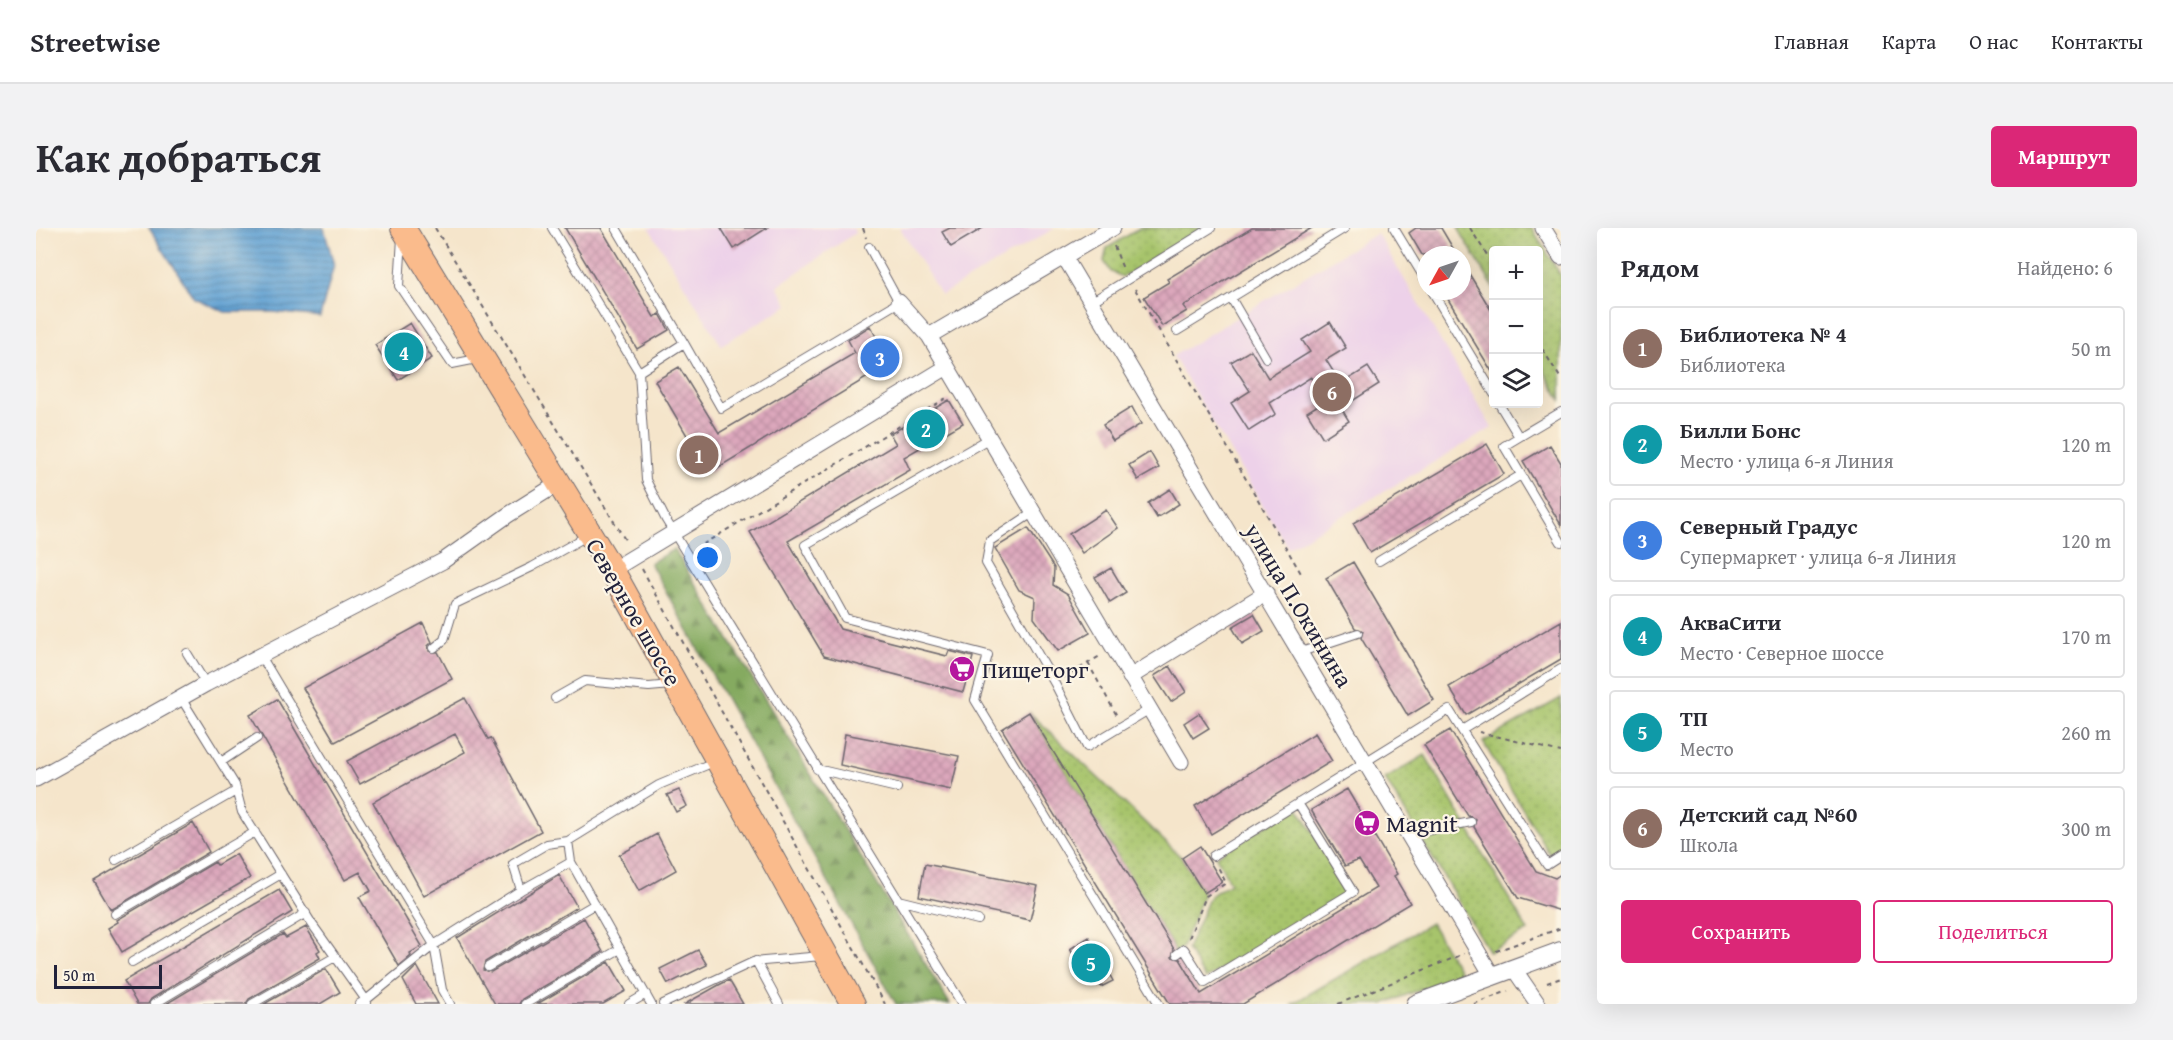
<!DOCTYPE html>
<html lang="ru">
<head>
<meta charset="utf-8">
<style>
  :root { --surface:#fff; --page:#f2f2f3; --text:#2b2b33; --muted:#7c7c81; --line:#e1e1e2; --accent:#db2777 }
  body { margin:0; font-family:"Gentium Book Plus",serif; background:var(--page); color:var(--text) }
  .controls { position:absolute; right:18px; top:18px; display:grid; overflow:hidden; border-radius:6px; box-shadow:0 6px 24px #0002 }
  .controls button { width:54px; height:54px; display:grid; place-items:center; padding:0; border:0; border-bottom:2px solid var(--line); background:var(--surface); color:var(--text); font:30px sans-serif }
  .compass { position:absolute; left:1381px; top:18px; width:54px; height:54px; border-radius:50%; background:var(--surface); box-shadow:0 6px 24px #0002; rotate:230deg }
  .scale { position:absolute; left:18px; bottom:15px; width:108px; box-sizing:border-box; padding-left:6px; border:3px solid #22223b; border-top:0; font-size:16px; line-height:21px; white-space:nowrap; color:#22223b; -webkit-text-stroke:4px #fcf5e5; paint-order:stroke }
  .you { position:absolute; left:672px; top:330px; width:21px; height:21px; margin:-15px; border:4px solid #fff; border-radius:50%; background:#1a73e8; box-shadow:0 0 0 9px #1a73e833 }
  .badge { display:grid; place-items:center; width:39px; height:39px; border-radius:50%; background:var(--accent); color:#fff; font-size:20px; font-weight:700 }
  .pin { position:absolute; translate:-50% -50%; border:3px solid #fff; box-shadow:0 2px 6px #0006 }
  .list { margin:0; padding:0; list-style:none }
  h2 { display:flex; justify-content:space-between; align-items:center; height:78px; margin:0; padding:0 24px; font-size:26px }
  h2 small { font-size:20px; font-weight:400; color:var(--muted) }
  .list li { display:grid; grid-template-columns:39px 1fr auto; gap:18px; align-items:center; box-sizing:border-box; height:84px; margin:0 12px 12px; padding:0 12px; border:2px solid var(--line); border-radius:6px }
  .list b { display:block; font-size:22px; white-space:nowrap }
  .list p { margin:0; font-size:20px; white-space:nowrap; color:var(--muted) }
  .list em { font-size:20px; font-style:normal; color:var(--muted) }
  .actions { display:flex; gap:12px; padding:18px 24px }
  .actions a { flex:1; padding:14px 0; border:2px solid var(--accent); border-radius:6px; text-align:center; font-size:21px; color:var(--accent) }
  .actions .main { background:var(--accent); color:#fff }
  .icon { flex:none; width:33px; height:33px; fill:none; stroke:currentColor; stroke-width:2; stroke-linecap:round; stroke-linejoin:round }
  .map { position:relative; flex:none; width:1525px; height:776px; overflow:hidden; border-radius:6px }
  header { display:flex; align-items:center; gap:36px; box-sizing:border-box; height:84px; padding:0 30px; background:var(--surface); border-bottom:2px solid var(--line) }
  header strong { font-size:28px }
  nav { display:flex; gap:33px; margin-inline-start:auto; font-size:21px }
  .intro { display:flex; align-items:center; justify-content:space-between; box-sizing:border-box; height:144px; padding:0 36px }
  h1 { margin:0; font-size:42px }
  .button { padding:15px 27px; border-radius:6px; background:var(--accent); color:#fff; font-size:21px; font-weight:700 }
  main { display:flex; gap:36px; padding:0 36px }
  aside { flex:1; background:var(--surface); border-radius:6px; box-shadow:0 6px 24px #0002 }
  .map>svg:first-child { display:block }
  .built { fill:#edd1e9 }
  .grass { fill:url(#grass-dots); stroke:#647354; stroke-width:1.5 }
  .forest { fill:url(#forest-firs); stroke:#54664e; stroke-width:1.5 }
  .water { fill:url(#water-rules); stroke:#416287; stroke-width:1.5 }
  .building { fill:url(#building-cross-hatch) }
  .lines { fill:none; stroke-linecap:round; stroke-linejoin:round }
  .service-casing { stroke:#6c666d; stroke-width:10 }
  .minor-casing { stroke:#6c666d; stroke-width:17 }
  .tertiary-casing { stroke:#6c666d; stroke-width:20 }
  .primary-casing { stroke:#6c666d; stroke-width:26 }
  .path { stroke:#6c666d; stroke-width:2; stroke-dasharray:4.5 4.5; stroke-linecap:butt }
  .service { stroke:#fff; stroke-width:8 }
  .minor { stroke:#fff; stroke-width:15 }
  .tertiary { stroke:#fff; stroke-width:18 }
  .primary { stroke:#fabb8c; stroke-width:24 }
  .labels { text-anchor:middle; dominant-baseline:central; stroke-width:4.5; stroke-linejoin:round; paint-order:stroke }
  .street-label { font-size:24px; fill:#22223b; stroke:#fcf5e5 }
  .poi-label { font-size:24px; fill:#22223b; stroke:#fcf5e5; text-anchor:start }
</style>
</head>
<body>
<header>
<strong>Streetwise</strong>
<nav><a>Главная</a><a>Карта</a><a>О нас</a><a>Контакты</a></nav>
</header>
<div class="intro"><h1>Как добраться</h1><a class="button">Маршрут</a></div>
<main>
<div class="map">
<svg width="1525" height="776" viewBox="0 0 1525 776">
  <defs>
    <pattern id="grass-dots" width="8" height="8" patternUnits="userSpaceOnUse" patternTransform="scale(1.5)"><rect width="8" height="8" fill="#a7c46c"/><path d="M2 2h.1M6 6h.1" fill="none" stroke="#8fa85e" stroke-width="1.8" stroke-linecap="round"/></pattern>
    <pattern id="forest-firs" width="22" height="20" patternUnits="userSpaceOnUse" patternTransform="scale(1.5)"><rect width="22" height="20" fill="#85aa60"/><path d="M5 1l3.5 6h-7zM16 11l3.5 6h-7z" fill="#6c8a50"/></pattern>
    <pattern id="water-rules" width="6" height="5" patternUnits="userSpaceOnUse" patternTransform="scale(1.5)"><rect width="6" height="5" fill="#60a1d3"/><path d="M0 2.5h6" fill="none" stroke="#4f83ac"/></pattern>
    <pattern id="building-cross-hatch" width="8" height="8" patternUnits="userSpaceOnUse" patternTransform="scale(1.5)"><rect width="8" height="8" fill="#dca7bc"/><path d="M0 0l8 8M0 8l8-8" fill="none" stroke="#bc8fa2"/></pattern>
  </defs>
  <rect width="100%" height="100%" fill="#fcf5e5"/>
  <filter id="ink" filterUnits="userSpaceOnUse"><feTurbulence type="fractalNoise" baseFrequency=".0167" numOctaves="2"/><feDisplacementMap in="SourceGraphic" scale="12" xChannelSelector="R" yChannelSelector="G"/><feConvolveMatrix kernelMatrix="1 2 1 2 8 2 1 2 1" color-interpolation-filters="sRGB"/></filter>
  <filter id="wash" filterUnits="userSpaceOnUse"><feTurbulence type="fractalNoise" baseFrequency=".008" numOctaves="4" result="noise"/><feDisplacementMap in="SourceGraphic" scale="24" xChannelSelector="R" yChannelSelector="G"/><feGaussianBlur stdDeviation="1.35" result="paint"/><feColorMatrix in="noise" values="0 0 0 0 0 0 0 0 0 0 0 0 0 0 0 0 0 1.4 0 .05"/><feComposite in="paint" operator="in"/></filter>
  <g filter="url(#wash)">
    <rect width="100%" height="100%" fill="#f5e5cb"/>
    <!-- built -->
    <path class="built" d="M 613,0 L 817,0 L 819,5 L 741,58 L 752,77 L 685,117 Z
      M 864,0 L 1019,0 L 905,67 Z
      M 1341,5 L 1456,200 L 1252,320 L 1137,128 Z"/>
    <!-- grass -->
    <path class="grass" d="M 1104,0 L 1167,0 L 1087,49 L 1075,44 L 1068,33 L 1071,20 Z
      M 1422,0 L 1496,0 L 1525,48 L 1525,172 L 1503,134 L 1502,22 L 1458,22 L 1457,59 Z
      M 1525,470 L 1525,620 L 1514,627 L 1447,514 Z
      M 993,484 L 1146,630 L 1168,665 L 1146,720 L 1140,724 Z
      M 1389,527 L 1492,703 L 1453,724 L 1349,551 Z
      M 1261,578 L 1314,663 L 1169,751 L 1151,721 L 1174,668 L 1194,655 L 1180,628 Z
      M 1395,695 L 1425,746 L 1347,776 L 1256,776 Z"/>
    <!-- forest -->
    <path class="forest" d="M 638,321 L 914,776 L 860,776 L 614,335 Z"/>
    <!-- water -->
    <path class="water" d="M 113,0 L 288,0 L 298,37 L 284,89 L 237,84 L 189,84 L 158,70 Z"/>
    <g id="blocks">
      <!-- building -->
      <path class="building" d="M 529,0 L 565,0 L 618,89 L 624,86 L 633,102 L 601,121 Z
        M 685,0 L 731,0 L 698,21 Z
        M 914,0 L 947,0 L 915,19 L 906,4 Z
        M 1216,0 L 1276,0 L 1147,78 L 1151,83 L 1126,98 L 1108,69 L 1133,54 L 1131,51 Z
        M 1380,0 L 1405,0 L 1421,27 L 1386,27 L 1373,5 Z
        M 1426,34 L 1458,87 L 1458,147 L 1407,63 L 1426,63 Z
        M 1294,94 L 1310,120 L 1290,132 L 1305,156 L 1332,139 L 1343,156 L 1305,180 L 1313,193 L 1287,210 L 1271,184 L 1290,172 L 1275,149 L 1234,175 L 1240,186 L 1213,203 L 1195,175 L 1214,163 L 1195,134 L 1215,122 L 1232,150 L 1274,124 L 1266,112 Z
        M 374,95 L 396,130 L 362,152 L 339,117 Z
        M 834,98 L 855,135 L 673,245 L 619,153 L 643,139 L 683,205 L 819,125 L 812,112 Z
        M 913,172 L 927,195 L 868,229 L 874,242 L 752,313 L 804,401 L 911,428 L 913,423 L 937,429 L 927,464 L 788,428 L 714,304 L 860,216 L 854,206 Z
        M 1096,179 L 1105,196 L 1077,213 L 1067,197 Z
        M 1451,216 L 1468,246 L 1334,325 L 1317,295 Z
        M 1514,217 L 1525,235 L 1525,297 L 1487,233 Z
        M 1114,224 L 1123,240 L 1102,252 L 1093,237 Z
        M 1134,261 L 1143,276 L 1121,290 L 1112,275 Z
        M 1070,282 L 1082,300 L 1046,325 L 1033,306 Z
        M 992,300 L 1018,340 L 1017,357 L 1032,366 L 1054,405 L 1022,423 L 998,390 L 999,369 L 983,362 L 959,320 Z
        M 1317,334 L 1398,472 L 1372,488 L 1325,410 L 1327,403 L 1319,400 L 1290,350 Z
        M 1075,340 L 1090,365 L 1074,375 L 1059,349 Z
        M 1218,386 L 1228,403 L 1206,416 L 1196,399 Z
        M 1525,393 L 1525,431 L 1430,487 L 1413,459 Z
        M 387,395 L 396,414 L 392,418 L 393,423 L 402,424 L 416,451 L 299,514 L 267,460 Z
        M 1134,438 L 1150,464 L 1135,474 L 1118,448 Z
        M 429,470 L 452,511 L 455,510 L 505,603 L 388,668 L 337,574 L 429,524 L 419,506 L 324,556 L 311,533 Z
        M 241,471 L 386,718 L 374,725 L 375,728 L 363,738 L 323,669 L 335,663 L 324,644 L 309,652 L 214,487 Z
        M 993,484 L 1138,721 L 1136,729 L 1144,731 L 1165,766 L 1340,660 L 1323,632 L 1309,638 L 1275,582 L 1311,561 L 1361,646 L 1358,648 L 1374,675 L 1207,776 L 1134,776 L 966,501 Z
        M 1163,485 L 1173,500 L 1157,510 L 1148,495 Z
        M 1414,502 L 1500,643 L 1519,650 L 1525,646 L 1525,683 L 1482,670 L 1438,599 L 1440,591 L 1432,588 L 1388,517 Z
        M 1279,505 L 1296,533 L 1175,606 L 1159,578 Z
        M 809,506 L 923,528 L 915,562 L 804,537 Z
        M 643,562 L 651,578 L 640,584 L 631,567 Z
        M 157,595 L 173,624 L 75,682 L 58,653 Z
        M 621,606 L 640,642 L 603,663 L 583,627 Z
        M 1164,618 L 1186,654 L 1168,665 L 1146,630 Z
        M 200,626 L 214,650 L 86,724 L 72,700 L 82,694 L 81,692 L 179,634 L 181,637 Z
        M 889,636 L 1002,658 L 994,692 L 883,668 Z
        M 523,647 L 541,679 L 449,734 L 447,742 L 455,744 L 548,690 L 567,724 L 486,771 L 483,776 L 459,776 L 421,710 Z
        M 243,662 L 256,684 L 115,771 L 112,776 L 101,776 L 88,753 Z
        M 270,699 L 284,722 L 281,724 L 284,730 L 213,771 L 210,776 L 130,776 L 247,706 L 250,710 Z
        M 1053,709 L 1077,753 L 1065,759 L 1054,741 L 1048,744 L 1034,721 Z
        M 662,722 L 671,737 L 632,756 L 624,741 Z
        M 573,734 L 590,763 L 567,776 L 501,776 Z
        M 381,738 L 402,776 L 380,776 L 367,752 Z
        M 290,741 L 304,764 L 284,776 L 228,776 Z
        M 693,752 L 707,776 L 649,776 L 683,757 Z"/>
    </g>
  </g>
  <g filter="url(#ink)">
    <use href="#blocks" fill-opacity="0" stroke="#6c666d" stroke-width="1.5"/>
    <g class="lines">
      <!-- service casing -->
      <g class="service-casing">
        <path id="service" d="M 516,0 L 603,144
          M 580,0 L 648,115 L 603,144 L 610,252 L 630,292 L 926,776
          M 1358,0 L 1390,53
          M 366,10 L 363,58 L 416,136 L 441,131
          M 1396,63 L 1458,166
          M 1195,70 L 1230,130
          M 1055,74 L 1175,0
          M 1141,103 L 1309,0
          M 648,115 L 685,180 L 863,74 L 833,19
          M 1463,176 L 1483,209 L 1525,184
          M 1483,209 L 1468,218 L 1525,314
          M 954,210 L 769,317 L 809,390 L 952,427 L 939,472 L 1123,776
          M 998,284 L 954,313 L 950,335 L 1019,456 L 1051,519 L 1114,481
          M 1343,333 L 1485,247
          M 398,420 L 408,412 L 419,376 L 496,339 L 551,308
          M 1265,424 L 1322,405
          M 151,425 L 170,456
          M 225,428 L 398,717 L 485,662 L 477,636 L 511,616 L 532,613 L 623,557 L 678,534
          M 145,470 L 199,557 L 206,584 L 276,696 L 330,772 L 323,776
          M 519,470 L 549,453 L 613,459 L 635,457
          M 1426,502 L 1525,441
          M 185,534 L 221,510
          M 781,541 L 861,560
          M 1374,606 L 1435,594
          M 1177,628 L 1413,482 L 1511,637 L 1525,628
          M 80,632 L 200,563
          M 535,634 L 615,776
          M 485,662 L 535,634 L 532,613
          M 862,672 L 942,692
          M 79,686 L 219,604
          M 1141,726 L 1148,721 L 1169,754 L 1317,664 L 1262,575
          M 720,733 L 743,776
          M 96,734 L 245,646
          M 452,739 L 559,676
          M 331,775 L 330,772 L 398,717 L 406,762 L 414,776
          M 118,776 L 270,685
          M 216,776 L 299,729
          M 489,776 L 584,721
          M 593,776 L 610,766
          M 627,776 L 717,734 L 786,728"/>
      </g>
      <!-- minor casing -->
      <g class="minor-casing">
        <path id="minor" d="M 1507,0 L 1525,29
          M 1029,30 L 1457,749
          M 863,74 L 893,108 L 1145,534
          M 893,108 L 1077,0
          M 576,342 L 911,139
          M 1094,449 L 1230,365
          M 0,551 L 170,456 L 407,333 L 472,287 L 523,255
          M 1478,741 L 1502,776"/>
      </g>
      <!-- tertiary casing -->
      <g class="tertiary-casing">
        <path id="tertiary" d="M 1380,776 L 1525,723"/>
      </g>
      <!-- primary casing -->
      <g class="primary-casing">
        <path id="primary" d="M 367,0 L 576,342 L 817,776"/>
      </g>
      <!-- path -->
      <path class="path" d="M 399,0 L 591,315
        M 827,0 L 830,10
        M 1434,0 L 1458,38
        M 1078,18 L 1087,41
        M 1099,61 L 1266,347
        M 1502,114 L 1525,151
        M 659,321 L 912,169
        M 606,341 L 849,776
        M 1052,435 L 1081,488
        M 1028,450 L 1064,428
        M 1443,504 L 1525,524
        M 1153,710 L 1170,668 L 1190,655 L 1182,639
        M 1460,723 L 1525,700
        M 1511,755 L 1525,750
        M 1302,776 L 1428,726
        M 1438,776 L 1472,763"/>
      <!-- service -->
      <use href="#service" class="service"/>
      <!-- minor -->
      <use href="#minor" class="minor"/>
      <!-- tertiary -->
      <use href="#tertiary" class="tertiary"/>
      <!-- primary -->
      <use href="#primary" class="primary"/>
    </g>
  </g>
  <!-- icons -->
  <defs>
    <g id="supermarket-disc" transform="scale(1.35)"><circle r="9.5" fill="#b5179e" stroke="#fcf5e5"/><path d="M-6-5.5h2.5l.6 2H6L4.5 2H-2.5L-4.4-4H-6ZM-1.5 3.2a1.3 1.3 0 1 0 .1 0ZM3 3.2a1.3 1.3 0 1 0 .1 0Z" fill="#fff"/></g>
  </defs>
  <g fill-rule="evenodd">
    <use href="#supermarket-disc" x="926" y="441"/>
    <use href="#supermarket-disc" x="1331" y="595"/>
  </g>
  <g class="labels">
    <!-- street labels -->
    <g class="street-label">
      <text transform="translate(1263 377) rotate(59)">улица П.Окинина</text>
      <text transform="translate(598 384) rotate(60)">Северное шоссе</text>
    </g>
    <!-- poi labels -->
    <g class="poi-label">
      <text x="946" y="441">Пищеторг</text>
      <text x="1350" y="595">Magnit</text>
    </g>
  </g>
</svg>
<div class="controls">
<button>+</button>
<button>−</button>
<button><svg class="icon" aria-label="layers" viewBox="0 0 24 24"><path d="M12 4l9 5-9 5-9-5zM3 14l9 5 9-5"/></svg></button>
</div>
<svg class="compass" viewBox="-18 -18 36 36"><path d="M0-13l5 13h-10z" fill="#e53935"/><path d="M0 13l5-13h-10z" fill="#7c7c81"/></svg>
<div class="scale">50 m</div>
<div class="you"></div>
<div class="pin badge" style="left:663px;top:227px;background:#8d6e63">1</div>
<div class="pin badge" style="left:890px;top:201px;background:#0f9aa8">2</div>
<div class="pin badge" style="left:844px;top:130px;background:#3f7fe0">3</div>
<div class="pin badge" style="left:368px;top:124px;background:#0f9aa8">4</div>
<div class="pin badge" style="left:1055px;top:735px;background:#0f9aa8">5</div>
<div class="pin badge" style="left:1296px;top:164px;background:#8d6e63">6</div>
</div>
<aside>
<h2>Рядом<small>Найдено: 6</small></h2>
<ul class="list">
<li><span class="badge" style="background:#8d6e63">1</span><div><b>Библиотека № 4</b><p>Библиотека</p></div><em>50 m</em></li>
<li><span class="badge" style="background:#0f9aa8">2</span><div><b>Билли Бонс</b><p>Место · улица 6-я Линия</p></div><em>120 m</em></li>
<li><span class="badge" style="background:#3f7fe0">3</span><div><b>Северный Градус</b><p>Супермаркет · улица 6-я Линия</p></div><em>120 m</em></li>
<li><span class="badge" style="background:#0f9aa8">4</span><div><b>АкваСити</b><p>Место · Северное шоссе</p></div><em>170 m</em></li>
<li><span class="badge" style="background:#0f9aa8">5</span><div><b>ТП</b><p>Место</p></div><em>260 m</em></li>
<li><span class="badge" style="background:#8d6e63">6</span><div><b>Детский сад №60</b><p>Школа</p></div><em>300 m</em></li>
</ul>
<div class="actions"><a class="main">Сохранить</a><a>Поделиться</a></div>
</aside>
</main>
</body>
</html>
